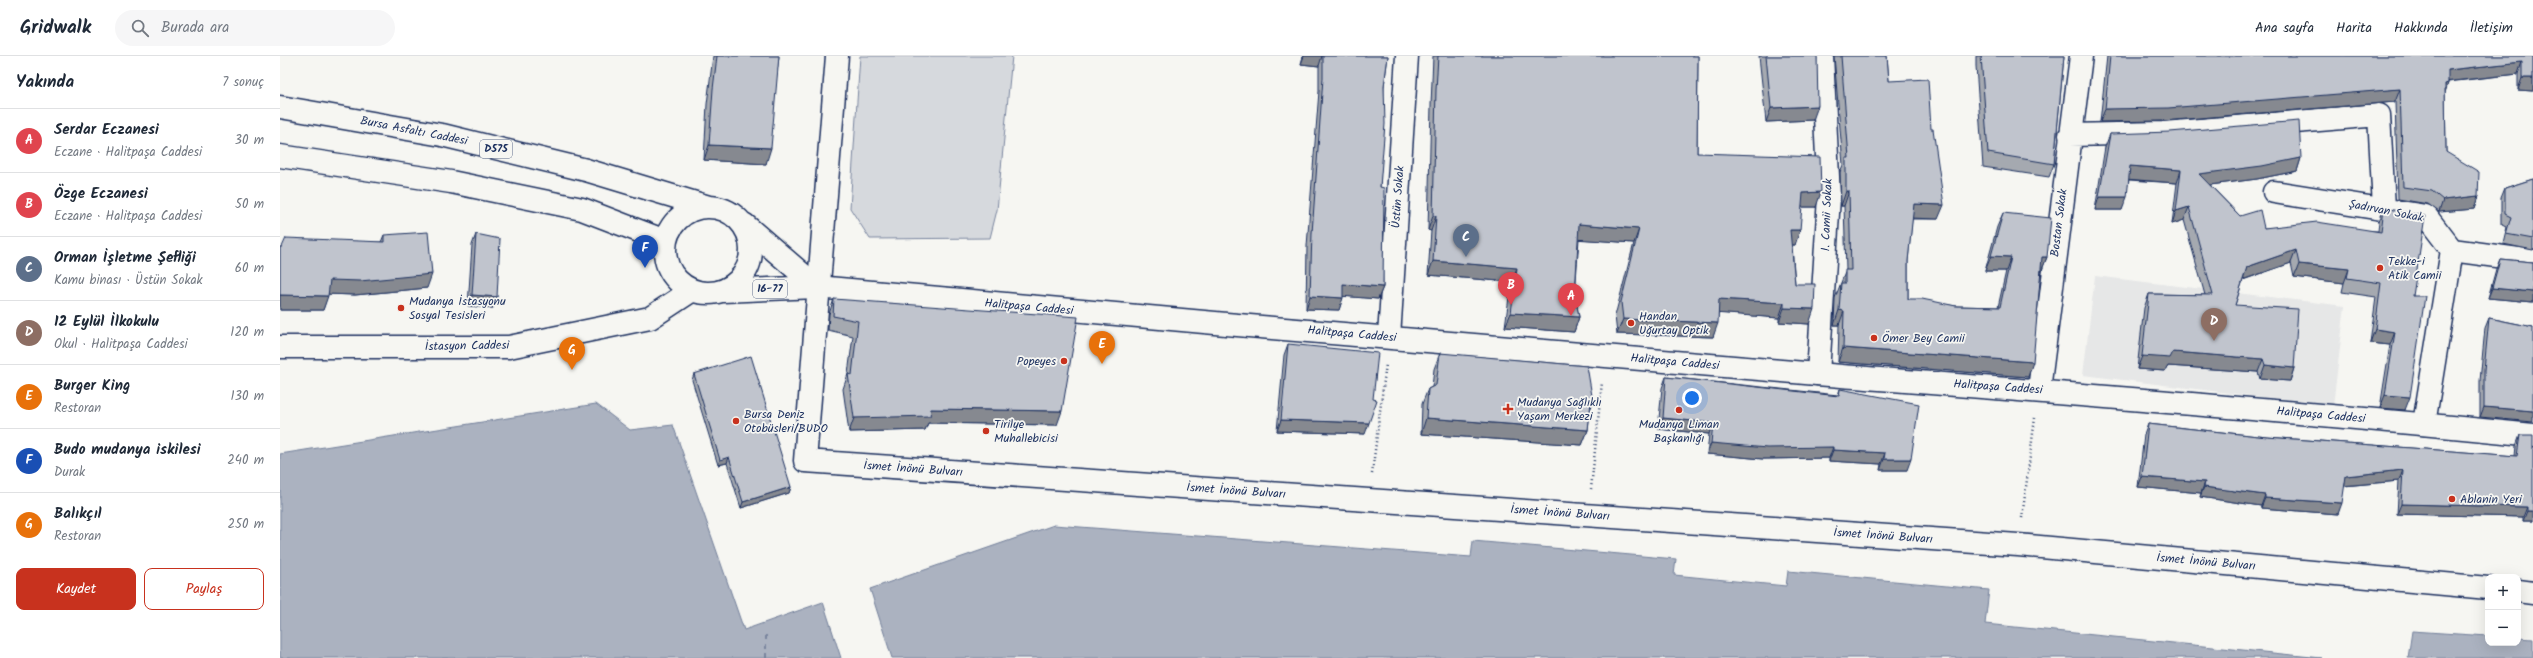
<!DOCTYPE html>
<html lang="tr">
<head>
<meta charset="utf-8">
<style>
  :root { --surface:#fff; --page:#f6f6f7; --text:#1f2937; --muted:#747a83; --line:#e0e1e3; --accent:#c8321e }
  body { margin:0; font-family:Kalam,sans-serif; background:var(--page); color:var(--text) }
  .controls { position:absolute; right:12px; bottom:12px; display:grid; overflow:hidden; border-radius:8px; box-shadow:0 4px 16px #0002 }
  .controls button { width:36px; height:36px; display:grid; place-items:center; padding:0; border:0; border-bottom:1px solid var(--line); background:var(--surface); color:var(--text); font:20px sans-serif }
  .you { position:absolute; left:1412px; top:342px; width:14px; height:14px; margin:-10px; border:3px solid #fff; border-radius:50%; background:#1a73e8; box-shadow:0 0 0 6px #1a73e833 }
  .badge { display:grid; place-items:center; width:26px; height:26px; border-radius:50%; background:var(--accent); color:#fff; font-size:13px; font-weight:700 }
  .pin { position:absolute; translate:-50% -33px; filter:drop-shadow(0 1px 2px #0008) }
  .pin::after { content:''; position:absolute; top:21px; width:14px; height:12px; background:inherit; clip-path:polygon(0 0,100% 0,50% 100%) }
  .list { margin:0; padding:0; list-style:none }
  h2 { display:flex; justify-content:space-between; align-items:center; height:52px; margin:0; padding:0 16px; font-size:17px }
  h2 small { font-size:13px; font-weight:400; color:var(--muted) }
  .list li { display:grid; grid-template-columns:26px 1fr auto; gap:12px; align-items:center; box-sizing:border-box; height:64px; padding:0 16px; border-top:1px solid var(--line) }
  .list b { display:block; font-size:15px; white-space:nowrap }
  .list p { margin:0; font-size:13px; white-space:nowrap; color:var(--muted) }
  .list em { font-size:13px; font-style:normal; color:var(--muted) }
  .actions { display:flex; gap:8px; padding:12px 16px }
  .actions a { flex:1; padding:9px 0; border:1px solid var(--accent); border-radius:8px; text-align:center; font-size:14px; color:var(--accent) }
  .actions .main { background:var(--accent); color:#fff }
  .icon { flex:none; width:22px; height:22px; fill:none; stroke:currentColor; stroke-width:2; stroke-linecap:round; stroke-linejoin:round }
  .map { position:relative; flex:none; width:2253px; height:602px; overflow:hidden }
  header { display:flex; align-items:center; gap:24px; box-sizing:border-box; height:56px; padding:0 20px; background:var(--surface); border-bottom:1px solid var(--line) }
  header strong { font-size:19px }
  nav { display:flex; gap:22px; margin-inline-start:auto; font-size:14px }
  .search { width:280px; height:36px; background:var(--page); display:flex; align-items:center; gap:10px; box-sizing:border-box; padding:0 14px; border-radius:22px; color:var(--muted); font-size:15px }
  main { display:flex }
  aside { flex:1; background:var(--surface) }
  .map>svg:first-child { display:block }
  .built { fill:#e6e7e7 }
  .green { fill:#d6d9dd; stroke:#78849e }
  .water { fill:#abb2c0; stroke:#717e99 }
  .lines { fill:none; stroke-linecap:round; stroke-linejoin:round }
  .ferry { stroke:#46567b; stroke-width:1; stroke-dasharray:5 4; stroke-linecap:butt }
  .minor-casing { stroke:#1b2f5e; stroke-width:25 }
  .major-casing { stroke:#1b2f5e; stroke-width:25 }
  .highway-casing { stroke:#1b2f5e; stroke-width:25 }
  .path { stroke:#1b2f5e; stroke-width:2.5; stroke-dasharray:1 3; stroke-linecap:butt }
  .minor { stroke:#f6f6f2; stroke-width:22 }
  .major { stroke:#f6f6f2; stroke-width:22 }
  .highway { stroke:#f6f6f2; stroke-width:22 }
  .wall { fill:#a5a9b0; stroke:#1b2f5e }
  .shaded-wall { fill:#868990; stroke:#1b2f5e }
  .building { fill:#c0c4cd; stroke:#1b2f5e }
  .poi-dot { fill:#c8321e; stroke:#f6f6f2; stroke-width:1.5 }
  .labels { text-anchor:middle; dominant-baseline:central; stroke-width:3.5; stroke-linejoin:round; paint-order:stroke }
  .shield { fill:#f6f6f2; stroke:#5d6b8a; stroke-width:1 }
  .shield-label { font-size:11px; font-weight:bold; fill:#1b2f5e }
  .street-label { font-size:12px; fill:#1b2f5e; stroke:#f6f6f2 }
  .poi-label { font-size:12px; fill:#1b2f5e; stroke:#f6f6f2; text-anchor:start }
</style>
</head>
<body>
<header>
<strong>Gridwalk</strong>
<div class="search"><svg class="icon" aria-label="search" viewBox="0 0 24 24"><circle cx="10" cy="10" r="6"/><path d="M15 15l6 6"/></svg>Burada ara</div>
<nav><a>Ana sayfa</a><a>Harita</a><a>Hakkında</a><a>İletişim</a></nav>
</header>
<main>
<aside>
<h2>Yakında<small>7 sonuç</small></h2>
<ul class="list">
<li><span class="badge" style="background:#e0444e">A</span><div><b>Serdar Eczanesi</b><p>Eczane · Halitpaşa Caddesi</p></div><em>30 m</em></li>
<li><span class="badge" style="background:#e0444e">B</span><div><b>Özge Eczanesi</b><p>Eczane · Halitpaşa Caddesi</p></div><em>50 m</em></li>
<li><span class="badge" style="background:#5c6f8a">C</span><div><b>Orman İşletme Şefliği</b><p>Kamu binası · Üstün Sokak</p></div><em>60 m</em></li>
<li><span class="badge" style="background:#8d6e63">D</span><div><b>12 Eylül İlkokulu</b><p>Okul · Halitpaşa Caddesi</p></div><em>120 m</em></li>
<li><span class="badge" style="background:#e8710a">E</span><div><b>Burger King</b><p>Restoran</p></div><em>130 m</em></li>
<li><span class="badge" style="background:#1a4fb4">F</span><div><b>Budo mudanya iskilesi</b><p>Durak</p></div><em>240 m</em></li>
<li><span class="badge" style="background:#e8710a">G</span><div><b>Balıkçıl</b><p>Restoran</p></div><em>250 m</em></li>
</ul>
<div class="actions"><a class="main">Kaydet</a><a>Paylaş</a></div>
</aside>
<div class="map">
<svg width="2253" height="602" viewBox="0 0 2253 602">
  <rect width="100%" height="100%" fill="#f6f6f2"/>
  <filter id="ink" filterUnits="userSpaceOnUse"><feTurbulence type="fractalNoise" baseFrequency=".025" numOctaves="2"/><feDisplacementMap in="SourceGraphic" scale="8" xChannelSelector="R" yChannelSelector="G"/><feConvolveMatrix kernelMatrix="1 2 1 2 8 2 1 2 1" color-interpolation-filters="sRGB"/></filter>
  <g filter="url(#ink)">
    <!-- built -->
    <path class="built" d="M 1815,220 L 2065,250 L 2053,350 L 1803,319 Z"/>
    <!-- green -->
    <path class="green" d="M 580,0 L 732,0 L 717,154 L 710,182 L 590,183 L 570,152 Z"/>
    <!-- water -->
    <path class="water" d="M 316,348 L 350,374 L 393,369 L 464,574 L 543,546 L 561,602 L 0,602 L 0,398 Z
      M 774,469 L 1191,501 L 1193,485 L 1396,503 L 1394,519 L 1506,530 L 1508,515 L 1709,534 L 1705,568 L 2042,602 L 612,602 L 590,533 Z
      M 2132,575 L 2208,580 L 2208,587 L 2238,587 L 2238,582 L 2253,583 L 2253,602 L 2128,602 Z"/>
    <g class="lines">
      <!-- ferry -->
      <path class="ferry" d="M 486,579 L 486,602"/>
      <!-- minor casing -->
      <g class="minor-casing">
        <path id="minor" d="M 557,0 L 525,405 L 1738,489 L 2208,532
          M 1790,79 L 1884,77 L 2099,59 L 2104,152
          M 1994,136 L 2146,160 L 2172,194 L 2144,368
          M 2172,194 L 2253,205
          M 1109,281 L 1127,0
          M 0,291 L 229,291 L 370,262 L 411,235
          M 1538,318 L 1549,141 L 1542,0
          M 1759,334 L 1801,0
          M 2238,535 L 2253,537"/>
      </g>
      <!-- major casing -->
      <g class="major-casing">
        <path id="major" d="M 537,231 C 870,262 1204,291 1537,318 C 1776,337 2015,355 2253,379"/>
      </g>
      <!-- highway casing -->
      <g class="highway-casing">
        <path id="highway" d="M 0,51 L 162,79 L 306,114 L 429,151
          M 0,100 L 171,126 L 302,153 L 385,185
          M385 194a43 43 0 1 1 86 0a43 43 0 1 1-86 0Z
          M 464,168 L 537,231
          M 443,235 L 537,231"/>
      </g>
      <!-- path -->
      <path class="path" d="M 1092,418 L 1106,308
        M 1311,433 L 1322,326
        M 1742,462 L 1755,362"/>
      <!-- minor -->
      <use href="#minor" class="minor"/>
      <!-- major -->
      <use href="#major" class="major"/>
      <!-- highway -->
      <use href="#highway" class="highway"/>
    </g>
    <!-- wall -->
    <path class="wall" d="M 433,0 L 499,0 L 486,108 L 424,104 L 427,48 Z
      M 1023,0 L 1108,0 L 1104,30 L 1100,131 L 1103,231 L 1098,243 L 1063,240 L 1059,254 L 1026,253 L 1027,190 L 1039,35 L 1039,10 L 1021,8 Z
      M 1153,0 L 1418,0 L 1417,97 L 1536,151 L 1522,151 L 1515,189 L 1512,189 L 1515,228 L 1529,268 L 1499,266 L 1499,262 L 1439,257 L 1433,281 L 1337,278 L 1335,260 L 1354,187 L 1299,183 L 1295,239 L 1299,261 L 1294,276 L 1225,271 L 1231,226 L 1148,219 L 1151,175 L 1148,174 L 1151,49 Z
      M 1479,0 L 1537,0 L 1533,64 L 1486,66 Z
      M 1554,0 L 1607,0 L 1609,25 L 1651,73 L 1658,163 L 1632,163 L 1628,205 L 1628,243 L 1676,250 L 1718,251 L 1726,215 L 1705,215 L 1717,171 L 1723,157 L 1767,201 L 1761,216 L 1760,216 L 1748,321 L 1558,306 L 1559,269 L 1554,269 L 1555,242 L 1566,214 L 1564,150 L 1561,150 L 1560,116 L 1563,109 Z
      M 1696,0 L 1784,0 L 1774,108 L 1769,121 L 1703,111 L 1696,10 Z
      M 1827,0 L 2253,0 L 2253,35 L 2238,34 L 2238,18 L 2168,26 L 2168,27 L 2165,36 L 2166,96 L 2198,140 L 2194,153 L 2159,156 L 2148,148 L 2118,143 L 2115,46 L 1883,65 L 1820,66 Z
      M 1830,78 L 2021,102 L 2017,115 L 1977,123 L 1930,129 L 1960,160 L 1984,172 L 2098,175 L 2099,165 L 2104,152 L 2133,240 L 2125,354 L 2100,352 L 2110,289 L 2090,287 L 2096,241 L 2062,236 L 2064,227 L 2014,221 L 2011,207 L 1963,224 L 1955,249 L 2014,312 L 2010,325 L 1980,323 L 1978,316 L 1888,310 L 1885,315 L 1857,313 L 1864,252 L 1869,238 L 1925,239 L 1904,164 L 1892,168 L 1897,127 L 1849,124 L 1842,154 L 1815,154 L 1825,91 Z
      M 2253,123 L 2253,194 L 2223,188 L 2227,171 L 2221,168 L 2221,142 L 2225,132 Z
      M 196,178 L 217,241 L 213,252 L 188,250 L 192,189 Z
      M 104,179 L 147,232 L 75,239 L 48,238 L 43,254 L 0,254 L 0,191 L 101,186 Z
      M 2220,203 L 2253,206 L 2253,246 L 2208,242 L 2216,213 Z
      M 554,243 L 777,369 L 648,367 L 645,374 L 569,376 L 563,333 L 568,318 L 573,280 L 548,274 L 549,258 Z
      M 2209,262 L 2253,271 L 2200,361 L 2200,325 L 2205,272 Z
      M 1008,288 L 1085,378 L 997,375 L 1004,299 Z
      M 1160,297 L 1313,346 L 1310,354 L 1308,374 L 1302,389 L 1141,378 L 1142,348 L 1148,333 L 1152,331 L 1154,313 Z
      M 414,318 L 511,431 L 509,437 L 461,452 L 447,407 L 438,409 L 412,324 Z
      M 1386,321 L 1558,339 L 1560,333 L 1627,414 L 1600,414 L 1601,408 L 1549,405 L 1549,402 L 1483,403 L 1427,398 L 1429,378 L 1378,373 L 1382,332 Z
      M 1868,368 L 1987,381 L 2235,400 L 2236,390 L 2240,379 L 2253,465 L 2243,465 L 2243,461 L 2117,458 L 2119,425 L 2064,430 L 2058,458 L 1981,452 L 1981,450 L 1920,441 L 1921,437 L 1858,431 L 1864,379 Z"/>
    <!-- shaded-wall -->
    <path class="shaded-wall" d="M 1024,0 L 1042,0 L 1039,10 L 1021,8 Z
      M 2242,6 L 2238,18 L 2164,26 L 2168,14 Z
      M 2242,22 L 2253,22 L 2253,35 L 2238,34 Z
      M 2168,27 L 2164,40 L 2165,28 Z
      M 2120,33 L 2115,46 L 1883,65 L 1820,66 L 1825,53 Z
      M 1538,50 L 1533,64 L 1486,66 L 1491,52 Z
      M 429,89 L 491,92 L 486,108 L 424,104 Z
      M 2021,102 L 2017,115 L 1977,123 L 1914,131 L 1919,118 Z
      M 1850,110 L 1901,114 L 1897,127 L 1845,123 Z
      M 1566,135 L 1569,135 L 1564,150 L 1561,150 Z
      M 1541,136 L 1536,151 L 1518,151 L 1523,137 Z
      M 2198,140 L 2194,153 L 2159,156 L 2163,144 Z
      M 1819,141 L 1847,141 L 1842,154 L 1815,154 Z
      M 1634,148 L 1664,149 L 1658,163 L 1628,162 Z
      M 1909,151 L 1904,164 L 1892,168 L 1896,155 Z
      M 1153,160 L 1156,160 L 1151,175 L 1148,174 Z
      M 1299,168 L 1359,173 L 1354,187 L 1294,183 Z
      M 1510,174 L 1520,174 L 1515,189 L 1505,188 Z
      M 2016,194 L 2011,207 L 1962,224 L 1967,211 Z
      M 1711,200 L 1731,201 L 1726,215 L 1705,215 Z
      M 1762,201 L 1767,201 L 1761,216 L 1756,216 Z
      M 1153,205 L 1237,212 L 1231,226 L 1148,219 Z
      M 2019,208 L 2069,213 L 2064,227 L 2014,221 Z
      M 152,218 L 147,232 L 75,239 L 45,238 L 50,224 Z
      M 1063,228 L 1103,231 L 1098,243 L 1059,240 Z
      M 2212,232 L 2253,236 L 2253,246 L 2208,242 Z
      M 0,239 L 48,240 L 43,254 L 0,254 Z
      M 192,239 L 217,241 L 213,252 L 188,250 Z
      M 1030,240 L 1063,242 L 1059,254 L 1026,253 Z
      M 1439,243 L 1504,247 L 1499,262 L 1434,257 Z
      M 1504,252 L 1534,253 L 1529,268 L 1499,266 Z
      M 1559,254 L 1564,255 L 1559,269 L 1554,269 Z
      M 1231,257 L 1299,261 L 1294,276 L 1225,271 Z
      M 1343,263 L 1438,267 L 1433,281 L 1337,278 Z
      M 2095,273 L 2115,276 L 2110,289 L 2090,287 Z
      M 1563,292 L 1753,306 L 1748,321 L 1558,306 Z
      M 1893,296 L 1983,303 L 1978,316 L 1888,310 L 1885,315 L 1857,313 L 1862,300 Z
      M 1985,309 L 2014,312 L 2010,325 L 1980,323 Z
      M 2105,339 L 2130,341 L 2125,354 L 2100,352 Z
      M 1311,346 L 1313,346 L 1307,361 Z
      M 2204,351 L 2253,355 L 2253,366 L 2200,361 Z
      M 651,353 L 782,355 L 777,369 L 648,367 L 645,374 L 569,376 L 574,362 Z
      M 1146,362 L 1308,374 L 1302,389 L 1141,378 Z
      M 1383,362 L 1433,367 L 1429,378 L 1378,373 Z
      M 1001,364 L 1089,367 L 1085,378 L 997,375 Z
      M 1431,387 L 1553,391 L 1549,402 L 1483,403 L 1427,398 Z
      M 1553,394 L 1605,397 L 1601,408 L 1549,405 Z
      M 449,401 L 447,407 L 438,409 L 440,404 Z
      M 1604,403 L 1631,403 L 1627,414 L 1600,414 Z
      M 2123,414 L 2119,425 L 2062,430 L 2066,420 Z
      M 1862,421 L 1925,426 L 1921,437 L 1858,431 Z
      M 511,431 L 509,437 L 461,452 L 463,446 Z
      M 1924,431 L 1985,439 L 1981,450 L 1920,441 Z
      M 1985,442 L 2062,447 L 2058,458 L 1981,452 Z
      M 2121,448 L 2247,451 L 2243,461 L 2117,458 Z
      M 2247,455 L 2253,455 L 2253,465 L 2243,465 Z"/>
    <!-- building -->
    <path class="building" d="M 437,0 L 499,0 L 491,92 L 429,89 L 433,33 Z
      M 1043,0 L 1108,0 L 1104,30 L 1105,68 L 1100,131 L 1104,132 L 1103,231 L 1063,228 L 1063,242 L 1030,240 L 1032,177 L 1043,22 Z
      M 1158,0 L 1418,0 L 1417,97 L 1540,101 L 1541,136 L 1523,137 L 1520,174 L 1510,174 L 1515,228 L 1535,228 L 1534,253 L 1504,252 L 1504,247 L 1439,243 L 1438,267 L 1343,263 L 1341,246 L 1359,173 L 1299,168 L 1295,239 L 1299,261 L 1231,257 L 1237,212 L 1153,205 L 1156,160 L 1153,160 L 1156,34 Z
      M 1486,0 L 1537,0 L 1538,50 L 1491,52 Z
      M 1561,0 L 1607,0 L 1609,25 L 1648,23 L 1651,73 L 1653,73 L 1664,149 L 1634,148 L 1628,205 L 1628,243 L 1642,243 L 1676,250 L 1720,251 L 1731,201 L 1711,200 L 1723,157 L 1771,162 L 1767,201 L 1762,201 L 1753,306 L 1563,292 L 1564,255 L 1559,254 L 1561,227 L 1565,227 L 1565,214 L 1571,214 L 1569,135 L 1566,135 L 1566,102 L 1569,102 Z
      M 1701,0 L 1784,0 L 1774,108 L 1708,97 Z
      M 1830,0 L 2253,0 L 2253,22 L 2242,22 L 2242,6 L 2168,14 L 2168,27 L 2165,28 L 2166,96 L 2199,116 L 2198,140 L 2163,144 L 2152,135 L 2123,131 L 2120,33 L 1888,52 L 1825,53 Z
      M 2019,65 L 2021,102 L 1982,110 L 1919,118 L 1960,160 L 1980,154 L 1984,172 L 2037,166 L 2101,176 L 2104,152 L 2145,160 L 2133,240 L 2145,240 L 2130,341 L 2105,339 L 2115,276 L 2095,273 L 2101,227 L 2067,222 L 2069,213 L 2019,208 L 2016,194 L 1967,211 L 1955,249 L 2018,253 L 2014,312 L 1985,309 L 1983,303 L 1893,296 L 1890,302 L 1862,300 L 1869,238 L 1933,239 L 1909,151 L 1896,155 L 1901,114 L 1850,110 L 1847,141 L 1819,141 L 1830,78 L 1890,76 Z
      M 2253,123 L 2253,183 L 2226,178 L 2231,161 L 2225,158 L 2225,132 Z
      M 148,176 L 152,218 L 80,225 L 50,224 L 48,240 L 0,239 L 0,191 L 2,191 L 6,182 L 104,186 L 104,179 Z
      M 196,178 L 220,183 L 217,241 L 192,239 Z
      M 2220,203 L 2253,206 L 2253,236 L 2212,232 Z
      M 554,243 L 798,261 L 782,355 L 651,353 L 650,360 L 574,362 L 568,318 L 572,319 L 578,265 L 553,260 Z
      M 2209,262 L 2253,271 L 2253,355 L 2204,351 L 2204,314 Z
      M 1008,288 L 1098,297 L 1093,343 L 1097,344 L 1089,367 L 1001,364 Z
      M 1160,297 L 1307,310 L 1313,346 L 1311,346 L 1308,374 L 1146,362 L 1148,333 L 1156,329 Z
      M 471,300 L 511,431 L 463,446 L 449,401 L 440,404 L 414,318 Z
      M 1386,321 L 1559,340 L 1560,333 L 1639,348 L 1631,403 L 1604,403 L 1605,397 L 1553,394 L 1553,391 L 1487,392 L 1431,387 L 1433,367 L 1383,362 Z
      M 1868,368 L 1987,381 L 2237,400 L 2240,379 L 2253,379 L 2253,455 L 2247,455 L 2247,451 L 2121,448 L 2123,414 L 2066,420 L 2062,447 L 1985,442 L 1985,439 L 1924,431 L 1925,426 L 1862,421 Z"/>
  </g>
  <!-- markers -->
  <g class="poi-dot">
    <circle cx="2100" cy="212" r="4"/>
    <circle cx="121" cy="252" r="4"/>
    <circle cx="1351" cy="267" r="4"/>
    <circle cx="1594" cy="282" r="4"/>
    <circle cx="784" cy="305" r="4"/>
    <path d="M1226 347h4v4h4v4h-4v4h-4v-4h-4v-4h4z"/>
    <circle cx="1399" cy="354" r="4"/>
    <circle cx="456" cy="365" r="4"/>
    <circle cx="706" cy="375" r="4"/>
    <circle cx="2172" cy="443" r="4"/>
  </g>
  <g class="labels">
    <!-- shield labels -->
    <g class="shield">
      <rect x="200" y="84" width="32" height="18" rx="3"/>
      <rect x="473" y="224" width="34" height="18" rx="3"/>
    </g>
    <g class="shield-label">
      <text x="216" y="93">D575</text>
      <text x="490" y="233">16-77</text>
    </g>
    <!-- street labels -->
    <g class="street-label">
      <text transform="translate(134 75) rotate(11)">Bursa Asfaltı Caddesi</text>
      <text transform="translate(1118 141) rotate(-86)">Üstün Sokak</text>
      <text transform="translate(2106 155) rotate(11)">Şadırvan Sokak</text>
      <text transform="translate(1547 159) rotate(-88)">1. Camii Sokak</text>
      <text transform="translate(1779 167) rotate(-83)">Bostan Sokak</text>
      <text transform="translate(749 251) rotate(5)">Halitpaşa Caddesi</text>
      <text transform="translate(1072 278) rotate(5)">Halitpaşa Caddesi</text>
      <text transform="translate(187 290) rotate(-1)">İstasyon Caddesi</text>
      <text transform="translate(1395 306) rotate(5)">Halitpaşa Caddesi</text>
      <text transform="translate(1718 331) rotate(4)">Halitpaşa Caddesi</text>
      <text transform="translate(2041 359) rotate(5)">Halitpaşa Caddesi</text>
      <text transform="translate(633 413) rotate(4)">İsmet İnönü Bulvarı</text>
      <text transform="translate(956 435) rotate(4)">İsmet İnönü Bulvarı</text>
      <text transform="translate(1280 457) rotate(4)">İsmet İnönü Bulvarı</text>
      <text transform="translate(1603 480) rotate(4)">İsmet İnönü Bulvarı</text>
      <text transform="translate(1926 506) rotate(5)">İsmet İnönü Bulvarı</text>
    </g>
    <!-- poi labels -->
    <g class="poi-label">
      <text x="2108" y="205">Tekke-i<tspan x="2108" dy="14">Atik Camii</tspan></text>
      <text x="129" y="245">Mudanya İstasyonu<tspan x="129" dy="14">Sosyal Tesisleri</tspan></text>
      <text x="1359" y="260">Handan<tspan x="1359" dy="14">Uğurtay Optik</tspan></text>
      <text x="1602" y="282">Ömer Bey Camii</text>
      <text x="776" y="305" text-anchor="end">Popeyes</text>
      <text x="1237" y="346">Mudanya Sağlıklı<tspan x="1237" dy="14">Yaşam Merkezi</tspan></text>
      <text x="464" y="358">Bursa Deniz<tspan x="464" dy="14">Otobüsleri/BUDO</tspan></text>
      <text x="714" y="368">Tirilye<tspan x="714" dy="14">Muhallebicisi</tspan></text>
      <text x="1399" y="368" text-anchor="middle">Mudanya Liman<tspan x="1399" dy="14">Başkanlığı</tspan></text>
      <text x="2180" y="443">Ablanin Yeri</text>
    </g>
  </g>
</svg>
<div class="controls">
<button>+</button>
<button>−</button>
</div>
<div class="you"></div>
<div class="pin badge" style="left:1291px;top:260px;background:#e0444e">A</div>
<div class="pin badge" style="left:1231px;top:249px;background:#e0444e">B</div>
<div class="pin badge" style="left:1186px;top:201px;background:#5c6f8a">C</div>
<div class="pin badge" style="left:1934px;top:285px;background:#8d6e63">D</div>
<div class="pin badge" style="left:822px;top:308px;background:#e8710a">E</div>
<div class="pin badge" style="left:365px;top:212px;background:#1a4fb4">F</div>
<div class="pin badge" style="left:292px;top:314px;background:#e8710a">G</div>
</div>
</main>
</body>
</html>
